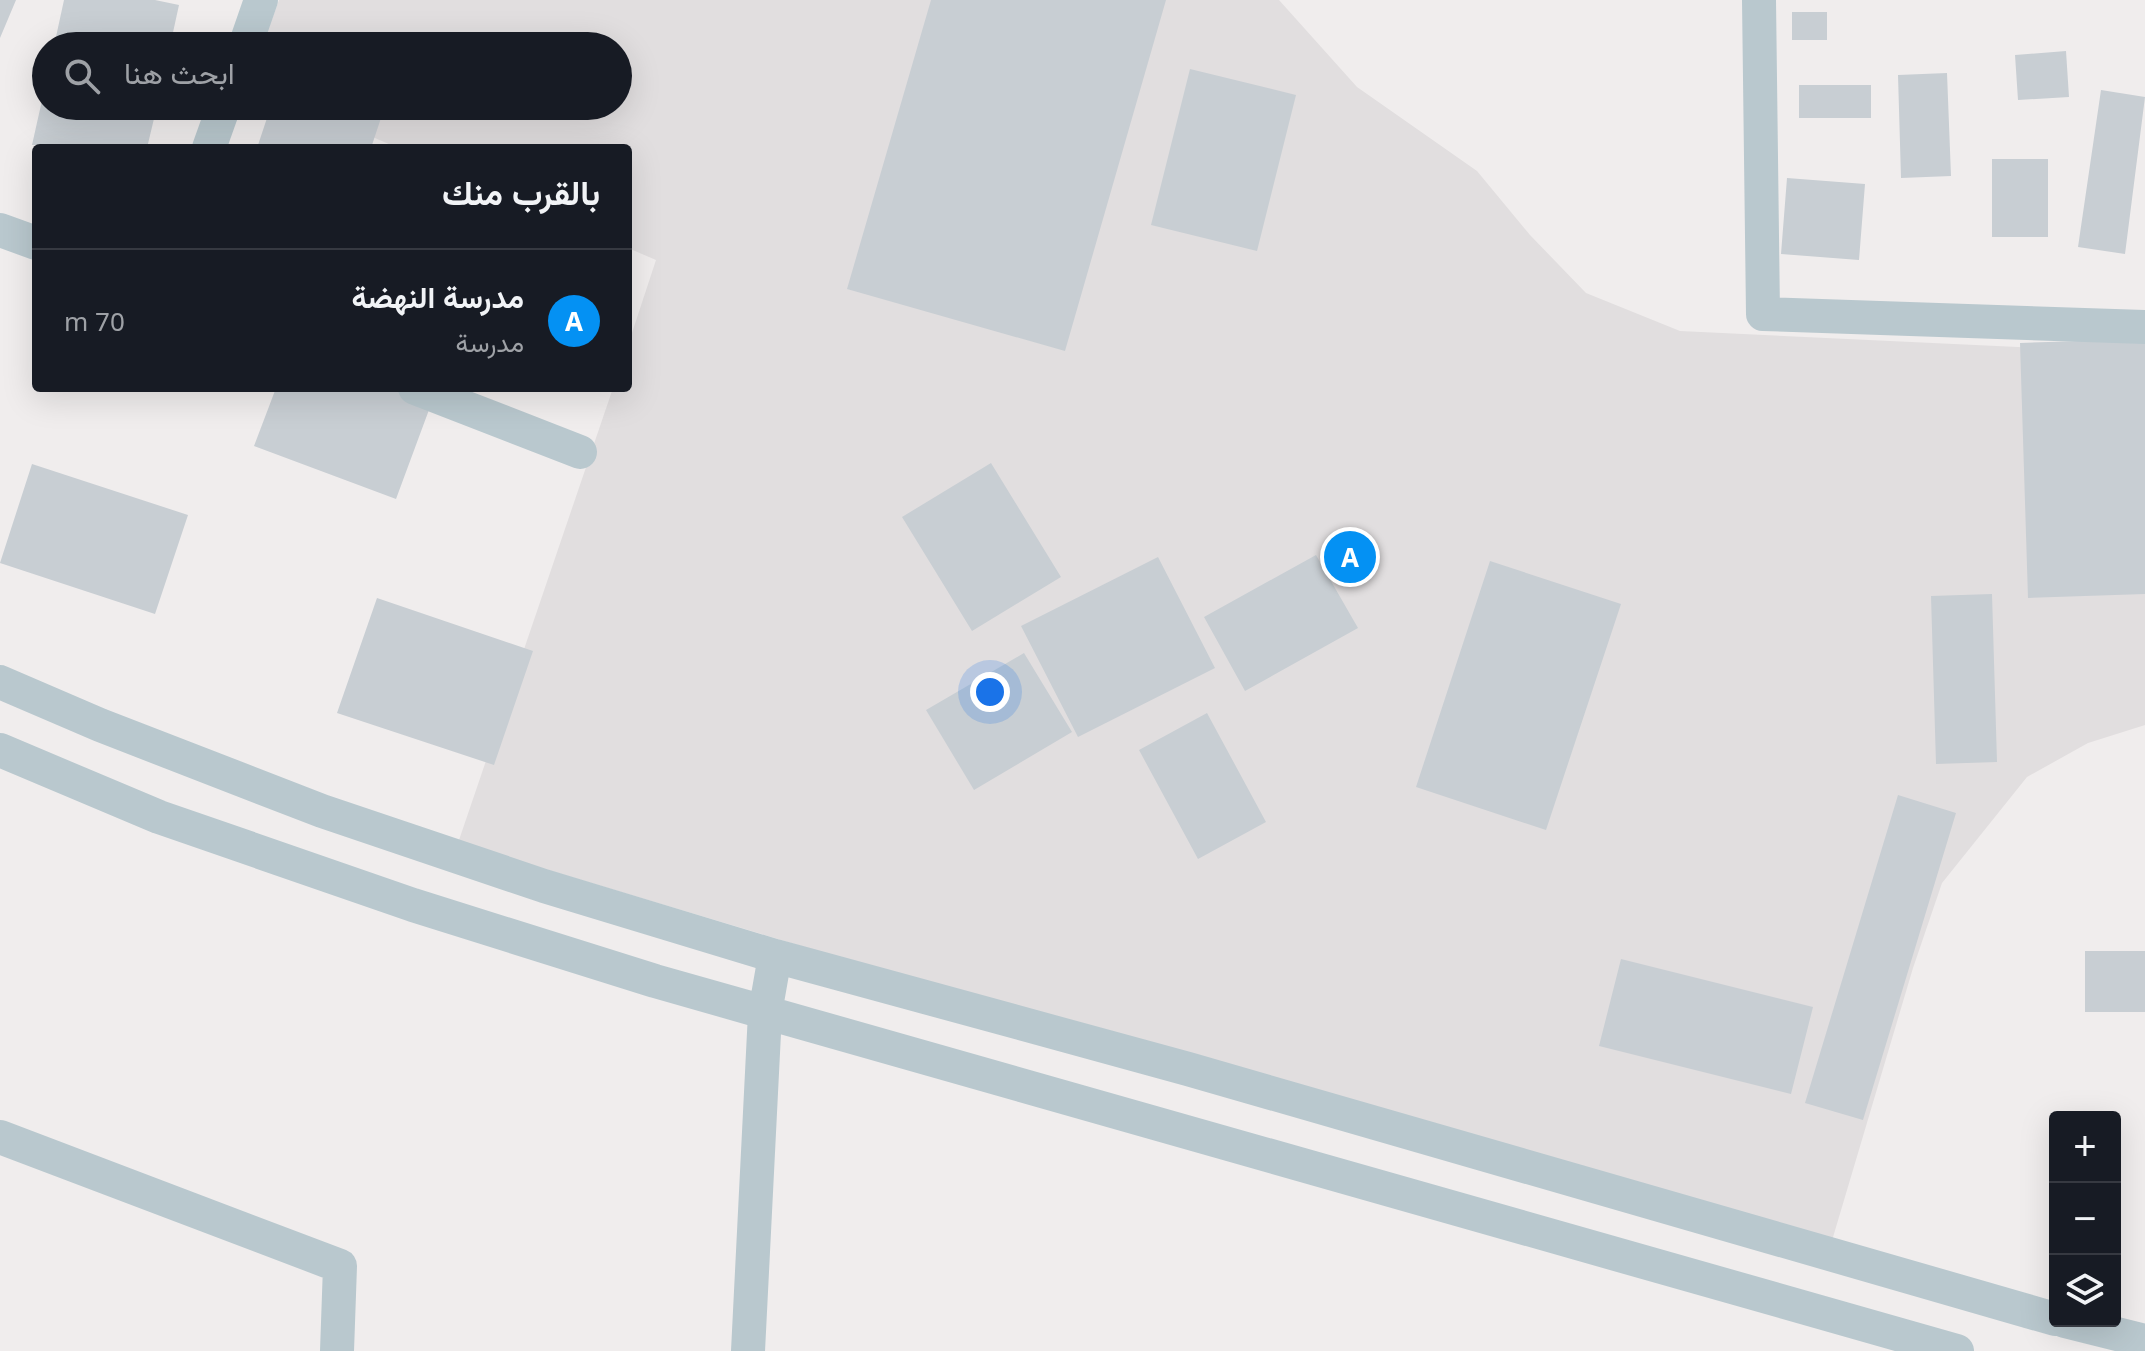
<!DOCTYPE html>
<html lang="ar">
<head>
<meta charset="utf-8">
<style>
  :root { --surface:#171b24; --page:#20242c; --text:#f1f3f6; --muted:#9ea1a6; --line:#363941; --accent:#0491f3 }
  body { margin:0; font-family:"Noto Sans",Vazirmatn,sans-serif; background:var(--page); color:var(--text); direction:rtl }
  .controls { position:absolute; right:24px; bottom:24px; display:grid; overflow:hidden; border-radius:8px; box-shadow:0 8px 32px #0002 }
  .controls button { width:72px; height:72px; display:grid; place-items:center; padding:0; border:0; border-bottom:2px solid var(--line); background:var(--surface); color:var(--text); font:40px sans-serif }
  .you { position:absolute; left:990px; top:692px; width:28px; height:28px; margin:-20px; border:6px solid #fff; border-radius:50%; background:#1a73e8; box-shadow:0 0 0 12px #1a73e833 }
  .badge { display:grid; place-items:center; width:52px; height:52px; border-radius:50%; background:var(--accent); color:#fff; font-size:26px; font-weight:700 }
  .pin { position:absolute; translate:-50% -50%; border:4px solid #fff; box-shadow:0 2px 8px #0006 }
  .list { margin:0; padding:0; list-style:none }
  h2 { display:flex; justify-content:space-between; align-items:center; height:104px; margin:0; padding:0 32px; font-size:34px }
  h2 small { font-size:26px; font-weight:400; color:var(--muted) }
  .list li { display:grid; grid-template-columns:52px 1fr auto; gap:24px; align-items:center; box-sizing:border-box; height:144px; padding:0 32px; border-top:2px solid var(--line) }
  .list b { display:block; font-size:30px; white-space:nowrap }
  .list p { margin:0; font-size:26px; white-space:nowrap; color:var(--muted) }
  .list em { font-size:26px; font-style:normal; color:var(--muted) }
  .icon { flex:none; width:44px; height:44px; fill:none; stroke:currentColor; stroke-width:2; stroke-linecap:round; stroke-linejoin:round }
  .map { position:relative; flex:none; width:2145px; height:1351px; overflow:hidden; direction:ltr }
  .search { position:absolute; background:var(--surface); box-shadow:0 8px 32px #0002; left:32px; top:32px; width:600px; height:88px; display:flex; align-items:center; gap:20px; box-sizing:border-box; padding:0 28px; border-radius:44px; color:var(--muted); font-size:30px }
  .panel { position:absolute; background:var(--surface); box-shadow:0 8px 32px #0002; left:32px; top:144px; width:600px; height:248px; border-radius:8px; direction:rtl }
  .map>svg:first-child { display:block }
  .education { fill:#e1dedf }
  .building { fill:#c8ced3 }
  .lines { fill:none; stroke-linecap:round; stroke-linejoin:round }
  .minor { stroke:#b9c8ce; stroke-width:34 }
</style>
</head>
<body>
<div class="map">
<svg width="2145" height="1351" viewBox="0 0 2145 1351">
  <rect width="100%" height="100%" fill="#f0eded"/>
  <!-- education -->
  <path class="education" d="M 279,0 L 1279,0 L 1357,87 L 1477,171 L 1530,235 L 1586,293 L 1680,331 L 2145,353 L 2145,725 L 2088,743 L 2027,777 L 1942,883 L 1913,968 L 1828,1254 L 458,843 L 613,388 L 628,388 L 628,345 L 656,260 L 628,248 L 628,148 L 398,148 L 301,106 L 618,106 L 618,46 L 262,46 Z"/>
  <!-- building -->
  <path class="building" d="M 0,0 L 16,0 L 0,38 Z
    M 64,0 L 155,0 L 179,5 L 170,46 L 54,46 Z
    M 931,0 L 1166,0 L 1065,351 L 847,289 Z
    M 1792,12 L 1827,12 L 1827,40 L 1792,40 Z
    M 2066,51 L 2069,97 L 2018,100 L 2015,55 Z
    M 1190,69 L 1296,95 L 1257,251 L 1151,225 Z
    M 1947,73 L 1951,176 L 1901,178 L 1898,75 Z
    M 1799,85 L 1871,85 L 1871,118 L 1799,118 Z
    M 45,87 L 46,106 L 157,106 L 147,148 L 32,145 Z
    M 2101,90 L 2145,97 L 2125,254 L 2078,247 Z
    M 271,106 L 385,106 L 371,148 L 257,148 Z
    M 1992,159 L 2048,159 L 2048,237 L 1992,237 Z
    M 1787,178 L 1865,184 L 1859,260 L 1781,254 Z
    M 2145,339 L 2145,594 L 2028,598 L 2020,343 Z
    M 276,388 L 403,388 L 433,399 L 396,499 L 254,446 Z
    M 991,463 L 1061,577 L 972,631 L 902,517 Z
    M 32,464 L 188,515 L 155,614 L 0,563 Z
    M 1316,555 L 1358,628 L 1245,691 L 1204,617 Z
    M 1158,557 L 1215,668 L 1078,737 L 1021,626 Z
    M 1490,561 L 1621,604 L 1546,830 L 1416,787 Z
    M 1992,594 L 1997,762 L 1936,764 L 1931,596 Z
    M 377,598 L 533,651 L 494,765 L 337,713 Z
    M 1024,653 L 1072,732 L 974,790 L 926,710 Z
    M 1207,713 L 1266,822 L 1198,859 L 1139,750 Z
    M 1898,795 L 1956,813 L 1863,1120 L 1805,1103 Z
    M 2085,951 L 2145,951 L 2145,1012 L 2085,1012 Z
    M 1621,959 L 1813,1007 L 1791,1094 L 1599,1046 Z"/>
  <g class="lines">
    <!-- minor -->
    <path class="minor" d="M 1759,0 L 1763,314 L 2145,327
      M 245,46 L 261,0
      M 209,148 L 224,106
      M 0,230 L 36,243
      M 415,388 L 580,452
      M 0,682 L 100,725 L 322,811 L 544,886 L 775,956 L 1188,1069 L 2055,1319
      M 0,750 L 159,817 L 413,905 L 655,981 L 1957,1351
      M 0,1137 L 340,1266 L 337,1351
      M 2065,1321 L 2145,1341
      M 748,1351 L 765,1013 L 775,956"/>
  </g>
</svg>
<div class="controls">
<button>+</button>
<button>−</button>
<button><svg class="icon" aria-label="layers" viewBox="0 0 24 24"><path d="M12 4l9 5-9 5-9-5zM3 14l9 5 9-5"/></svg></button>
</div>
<div class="you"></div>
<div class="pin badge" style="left:1350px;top:557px">A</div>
<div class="search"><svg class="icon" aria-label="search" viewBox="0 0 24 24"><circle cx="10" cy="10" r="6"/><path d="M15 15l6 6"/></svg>ابحث هنا</div>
<section class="panel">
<h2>بالقرب منك<small></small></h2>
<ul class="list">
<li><span class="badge">A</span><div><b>مدرسة النهضة</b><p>مدرسة</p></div><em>70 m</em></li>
</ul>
</section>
</div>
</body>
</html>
